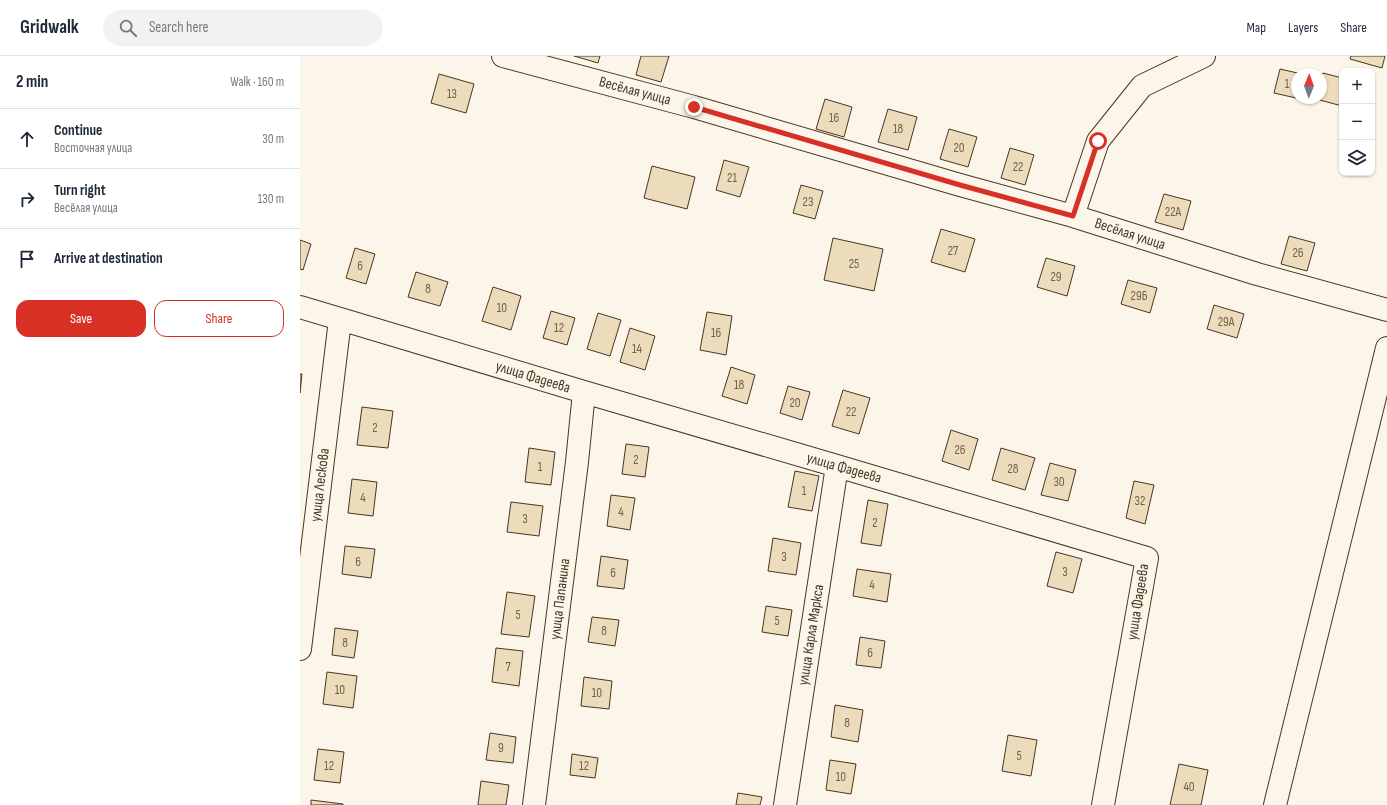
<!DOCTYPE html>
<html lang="en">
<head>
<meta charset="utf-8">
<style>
  :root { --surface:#fff; --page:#f2f2f3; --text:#1f2937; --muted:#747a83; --line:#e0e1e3; --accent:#d93025 }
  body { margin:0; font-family:"Sofia Sans Condensed",sans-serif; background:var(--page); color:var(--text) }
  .controls { position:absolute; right:12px; top:12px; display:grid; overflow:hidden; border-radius:8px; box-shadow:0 1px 3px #0004 }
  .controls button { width:36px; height:36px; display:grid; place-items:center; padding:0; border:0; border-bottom:1px solid var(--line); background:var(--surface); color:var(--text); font:20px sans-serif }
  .compass { position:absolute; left:991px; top:12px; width:36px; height:36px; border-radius:50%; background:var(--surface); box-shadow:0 1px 3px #0004; rotate:1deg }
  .stop { position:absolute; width:12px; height:12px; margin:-9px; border:3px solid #d93025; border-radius:50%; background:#fff }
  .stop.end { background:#d93025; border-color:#fff; box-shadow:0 1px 4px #0008 }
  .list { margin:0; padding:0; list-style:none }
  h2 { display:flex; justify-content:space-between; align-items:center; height:52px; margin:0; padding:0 16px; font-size:17px }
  h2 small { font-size:13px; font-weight:400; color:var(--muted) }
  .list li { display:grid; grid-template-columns:26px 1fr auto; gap:12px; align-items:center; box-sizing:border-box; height:60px; padding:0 16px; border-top:1px solid var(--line) }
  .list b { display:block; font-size:15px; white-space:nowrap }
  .list p { margin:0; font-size:13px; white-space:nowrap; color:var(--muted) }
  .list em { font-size:13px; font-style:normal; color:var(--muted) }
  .actions { display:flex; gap:8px; padding:12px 16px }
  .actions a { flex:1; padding:9px 0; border:1px solid var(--accent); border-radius:12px; text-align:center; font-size:14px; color:var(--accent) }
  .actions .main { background:var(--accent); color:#fff }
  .icon { flex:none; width:22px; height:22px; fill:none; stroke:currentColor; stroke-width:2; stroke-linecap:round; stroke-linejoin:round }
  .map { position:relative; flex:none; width:1087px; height:749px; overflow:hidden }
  header { display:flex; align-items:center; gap:24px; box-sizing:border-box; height:56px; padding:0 20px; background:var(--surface); border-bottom:1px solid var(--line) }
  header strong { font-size:19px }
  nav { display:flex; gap:22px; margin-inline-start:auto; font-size:14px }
  .search { width:280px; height:36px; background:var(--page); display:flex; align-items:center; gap:10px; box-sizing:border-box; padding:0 14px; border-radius:22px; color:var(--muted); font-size:15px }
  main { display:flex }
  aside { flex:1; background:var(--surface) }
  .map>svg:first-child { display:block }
  .building { fill:#ecdcbc; stroke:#4a3520 }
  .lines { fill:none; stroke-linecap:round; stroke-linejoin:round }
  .minor-casing { stroke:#4a3520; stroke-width:24 }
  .minor { stroke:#fbf6e9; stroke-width:22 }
  .route { stroke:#d93025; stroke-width:5 }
  .labels { text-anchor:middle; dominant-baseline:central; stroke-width:3; stroke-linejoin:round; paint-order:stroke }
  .number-label { font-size:13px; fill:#725f47 }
  .street-label { font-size:15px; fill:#4a3520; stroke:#fbf6e9 }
</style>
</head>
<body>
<header>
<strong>Gridwalk</strong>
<div class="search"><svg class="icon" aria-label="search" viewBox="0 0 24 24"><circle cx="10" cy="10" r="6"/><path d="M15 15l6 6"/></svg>Search here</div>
<nav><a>Map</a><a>Layers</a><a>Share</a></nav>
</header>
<main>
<aside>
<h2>2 min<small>Walk · 160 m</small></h2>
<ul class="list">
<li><svg class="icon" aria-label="ahead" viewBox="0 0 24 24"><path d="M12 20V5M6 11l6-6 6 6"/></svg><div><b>Continue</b><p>Восточная улица</p></div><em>30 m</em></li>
<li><svg class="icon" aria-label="right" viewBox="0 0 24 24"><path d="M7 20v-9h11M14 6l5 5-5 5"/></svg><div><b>Turn right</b><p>Весёлая улица</p></div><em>130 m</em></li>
<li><svg class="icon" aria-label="arrive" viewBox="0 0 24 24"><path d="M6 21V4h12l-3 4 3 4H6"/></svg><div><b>Arrive at destination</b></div></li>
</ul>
<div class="actions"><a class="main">Save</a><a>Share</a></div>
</aside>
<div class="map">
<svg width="1087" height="749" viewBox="0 0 1087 749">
  <rect width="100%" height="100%" fill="#fbf6e9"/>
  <!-- building -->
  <path class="building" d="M 274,0 L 300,0 L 298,7 Z
    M 341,0 L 369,0 L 361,26 L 336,19 Z
    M 1051,0 L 1085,0 L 1082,12 L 1050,3 Z
    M 980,13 L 1002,18 L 997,18 L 996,42 L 974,37 Z
    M 1023,17 L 1042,22 L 1042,50 L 1016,43 L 1016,42 L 1021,42 L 1021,23 Z
    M 139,18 L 174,28 L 166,57 L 131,47 Z
    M 525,43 L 552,51 L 544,81 L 516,73 Z
    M 588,53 L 617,61 L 608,94 L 578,86 Z
    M 649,73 L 677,81 L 668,111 L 640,103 Z
    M 710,92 L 734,99 L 725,129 L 701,122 Z
    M 424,104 L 449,111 L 440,141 L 416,134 Z
    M 352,110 L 395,121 L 387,153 L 344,142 Z
    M 501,129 L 523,135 L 515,163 L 493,157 Z
    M 864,138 L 891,145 L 883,174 L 855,166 Z
    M 641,173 L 675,183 L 665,216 L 631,206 Z
    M 989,180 L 1015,187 L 1007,215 L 981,208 Z
    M 533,182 L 583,193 L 574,235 L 524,224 Z
    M 0,184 L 11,188 L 3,214 L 0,213 Z
    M 55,192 L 75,198 L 66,228 L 46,222 Z
    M 746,202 L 775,210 L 767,240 L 737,231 Z
    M 116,216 L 148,226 L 140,250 L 108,241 Z
    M 828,224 L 857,232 L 850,257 L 821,248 Z
    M 193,231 L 221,240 L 211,274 L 182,265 Z
    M 914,249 L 944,258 L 937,282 L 907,273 Z
    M 251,255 L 275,262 L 267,289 L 243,282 Z
    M 407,256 L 432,260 L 426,299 L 400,294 Z
    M 298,257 L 321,264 L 310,300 L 287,293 Z
    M 330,272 L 355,280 L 345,314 L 320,306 Z
    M 431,311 L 455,319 L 447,348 L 422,340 Z
    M 0,318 L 2,318 L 0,337 Z
    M 488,330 L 510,336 L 502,364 L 480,357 Z
    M 543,334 L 570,342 L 559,378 L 532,370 Z
    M 62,351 L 93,355 L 88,392 L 57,389 Z
    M 651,374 L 678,383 L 669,414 L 642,405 Z
    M 326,388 L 349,391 L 345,421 L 322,418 Z
    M 229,392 L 255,396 L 251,429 L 225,426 Z
    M 701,392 L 735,402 L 725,434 L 692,424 Z
    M 750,407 L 776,414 L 768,445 L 741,439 Z
    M 495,415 L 519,420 L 512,455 L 488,451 Z
    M 52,423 L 77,426 L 73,460 L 48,457 Z
    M 834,425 L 854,429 L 845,468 L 826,462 Z
    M 311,439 L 335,442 L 330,474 L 307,470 Z
    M 568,444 L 588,448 L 581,490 L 561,487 Z
    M 211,446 L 243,450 L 239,480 L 207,476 Z
    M 473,482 L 501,487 L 496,519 L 468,515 Z
    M 45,490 L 75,493 L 71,522 L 42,518 Z
    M 756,496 L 782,503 L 773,537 L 747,530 Z
    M 301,500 L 328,504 L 324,533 L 297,530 Z
    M 557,513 L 591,518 L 587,546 L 553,540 Z
    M 207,536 L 235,540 L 229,581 L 201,578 Z
    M 466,550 L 492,554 L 488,580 L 462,576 Z
    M 292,561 L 319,564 L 315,590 L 288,586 Z
    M 35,572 L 58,575 L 54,602 L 32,599 Z
    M 560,581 L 585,585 L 581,612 L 556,609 Z
    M 196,592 L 223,595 L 219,630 L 192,626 Z
    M 27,616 L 57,620 L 53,652 L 23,648 Z
    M 284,621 L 312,625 L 309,653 L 281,650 Z
    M 535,649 L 563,654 L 558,686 L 531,681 Z
    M 190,677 L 216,681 L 213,707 L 186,704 Z
    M 708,679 L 737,684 L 731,720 L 702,715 Z
    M 18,693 L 44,696 L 40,727 L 14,724 Z
    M 272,698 L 298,702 L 295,722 L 270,719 Z
    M 530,704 L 556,708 L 551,738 L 526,734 Z
    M 879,708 L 908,714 L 901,749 L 870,749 Z
    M 181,725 L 209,729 L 206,749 L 178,749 Z
    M 438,737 L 462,741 L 460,749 L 436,749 Z
    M 11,744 L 43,748 L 43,749 L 11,749 Z"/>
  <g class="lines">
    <!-- minor casing -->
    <g class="minor-casing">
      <path id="minor" d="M 203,0 L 394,51 L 660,129 L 773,160 L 957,218 L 1087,254
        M 773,160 L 798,85 L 842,30 L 904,0
        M 0,251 L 284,336 L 537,410 L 847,502 L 803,749
        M 0,593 L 40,264
        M 234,749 L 277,406 L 284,336
        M 485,749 L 537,410
        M 975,749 L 1087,292"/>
    </g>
    <!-- minor -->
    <use href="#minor" class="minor"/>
  </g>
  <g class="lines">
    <!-- route -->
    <path class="route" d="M 394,51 L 660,129 L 773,160 L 798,85"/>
  </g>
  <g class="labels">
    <!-- number labels -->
    <g class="number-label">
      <text x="987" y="28">1</text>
      <text x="152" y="38">13</text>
      <text x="534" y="62">16</text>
      <text x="598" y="73">18</text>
      <text x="659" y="92">20</text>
      <text x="718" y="111">22</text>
      <text x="432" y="122">21</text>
      <text x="508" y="146">23</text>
      <text x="873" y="156">22А</text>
      <text x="653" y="195">27</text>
      <text x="998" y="197">26</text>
      <text x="554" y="208">25</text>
      <text x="60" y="210">6</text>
      <text x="756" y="221">29</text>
      <text x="128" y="233">8</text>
      <text x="839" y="240">29Б</text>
      <text x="202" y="252">10</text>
      <text x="926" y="266">29А</text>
      <text x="259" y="272">12</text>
      <text x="416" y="277">16</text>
      <text x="337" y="293">14</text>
      <text x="439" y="329">18</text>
      <text x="495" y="347">20</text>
      <text x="551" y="356">22</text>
      <text x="75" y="372">2</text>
      <text x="660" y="394">26</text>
      <text x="336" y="404">2</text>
      <text x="240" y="411">1</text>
      <text x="713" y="413">28</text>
      <text x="759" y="426">30</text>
      <text x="504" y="435">1</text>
      <text x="63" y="442">4</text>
      <text x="840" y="445">32</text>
      <text x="321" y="456">4</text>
      <text x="225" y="463">3</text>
      <text x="575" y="467">2</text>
      <text x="484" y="501">3</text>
      <text x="58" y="506">6</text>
      <text x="765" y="516">3</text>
      <text x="313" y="517">6</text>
      <text x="572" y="529">4</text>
      <text x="218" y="559">5</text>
      <text x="477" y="565">5</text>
      <text x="304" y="575">8</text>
      <text x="45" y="587">8</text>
      <text x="570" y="597">6</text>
      <text x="208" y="611">7</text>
      <text x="40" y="634">10</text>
      <text x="297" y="637">10</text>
      <text x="547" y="667">8</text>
      <text x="201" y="692">9</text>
      <text x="719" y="700">5</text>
      <text x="29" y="710">12</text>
      <text x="284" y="710">12</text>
      <text x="541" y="721">10</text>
      <text x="889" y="731">40</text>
    </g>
    <!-- street labels -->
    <g class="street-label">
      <text transform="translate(335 35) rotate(15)">Весёлая улица</text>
      <text transform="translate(830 178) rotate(18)">Весёлая улица</text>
      <text transform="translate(233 321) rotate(17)">улица Фадеева</text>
      <text transform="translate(544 412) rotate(16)">улица Фадеева</text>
      <text transform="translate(20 429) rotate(-83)">улица Лескова</text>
      <text transform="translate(260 543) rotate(-83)">улица Папанина</text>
      <text transform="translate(838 546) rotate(-81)">улица Фадеева</text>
      <text transform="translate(511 579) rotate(-81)">улица Карла Маркса</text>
    </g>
  </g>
</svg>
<div class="controls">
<button>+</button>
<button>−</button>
<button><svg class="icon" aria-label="layers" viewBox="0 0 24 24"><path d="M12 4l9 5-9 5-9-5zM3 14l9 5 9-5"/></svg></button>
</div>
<svg class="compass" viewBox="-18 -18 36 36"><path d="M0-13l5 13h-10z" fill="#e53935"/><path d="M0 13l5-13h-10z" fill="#747a83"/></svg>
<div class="stop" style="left:798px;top:85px"></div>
<div class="stop end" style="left:394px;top:51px"></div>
</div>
</main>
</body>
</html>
